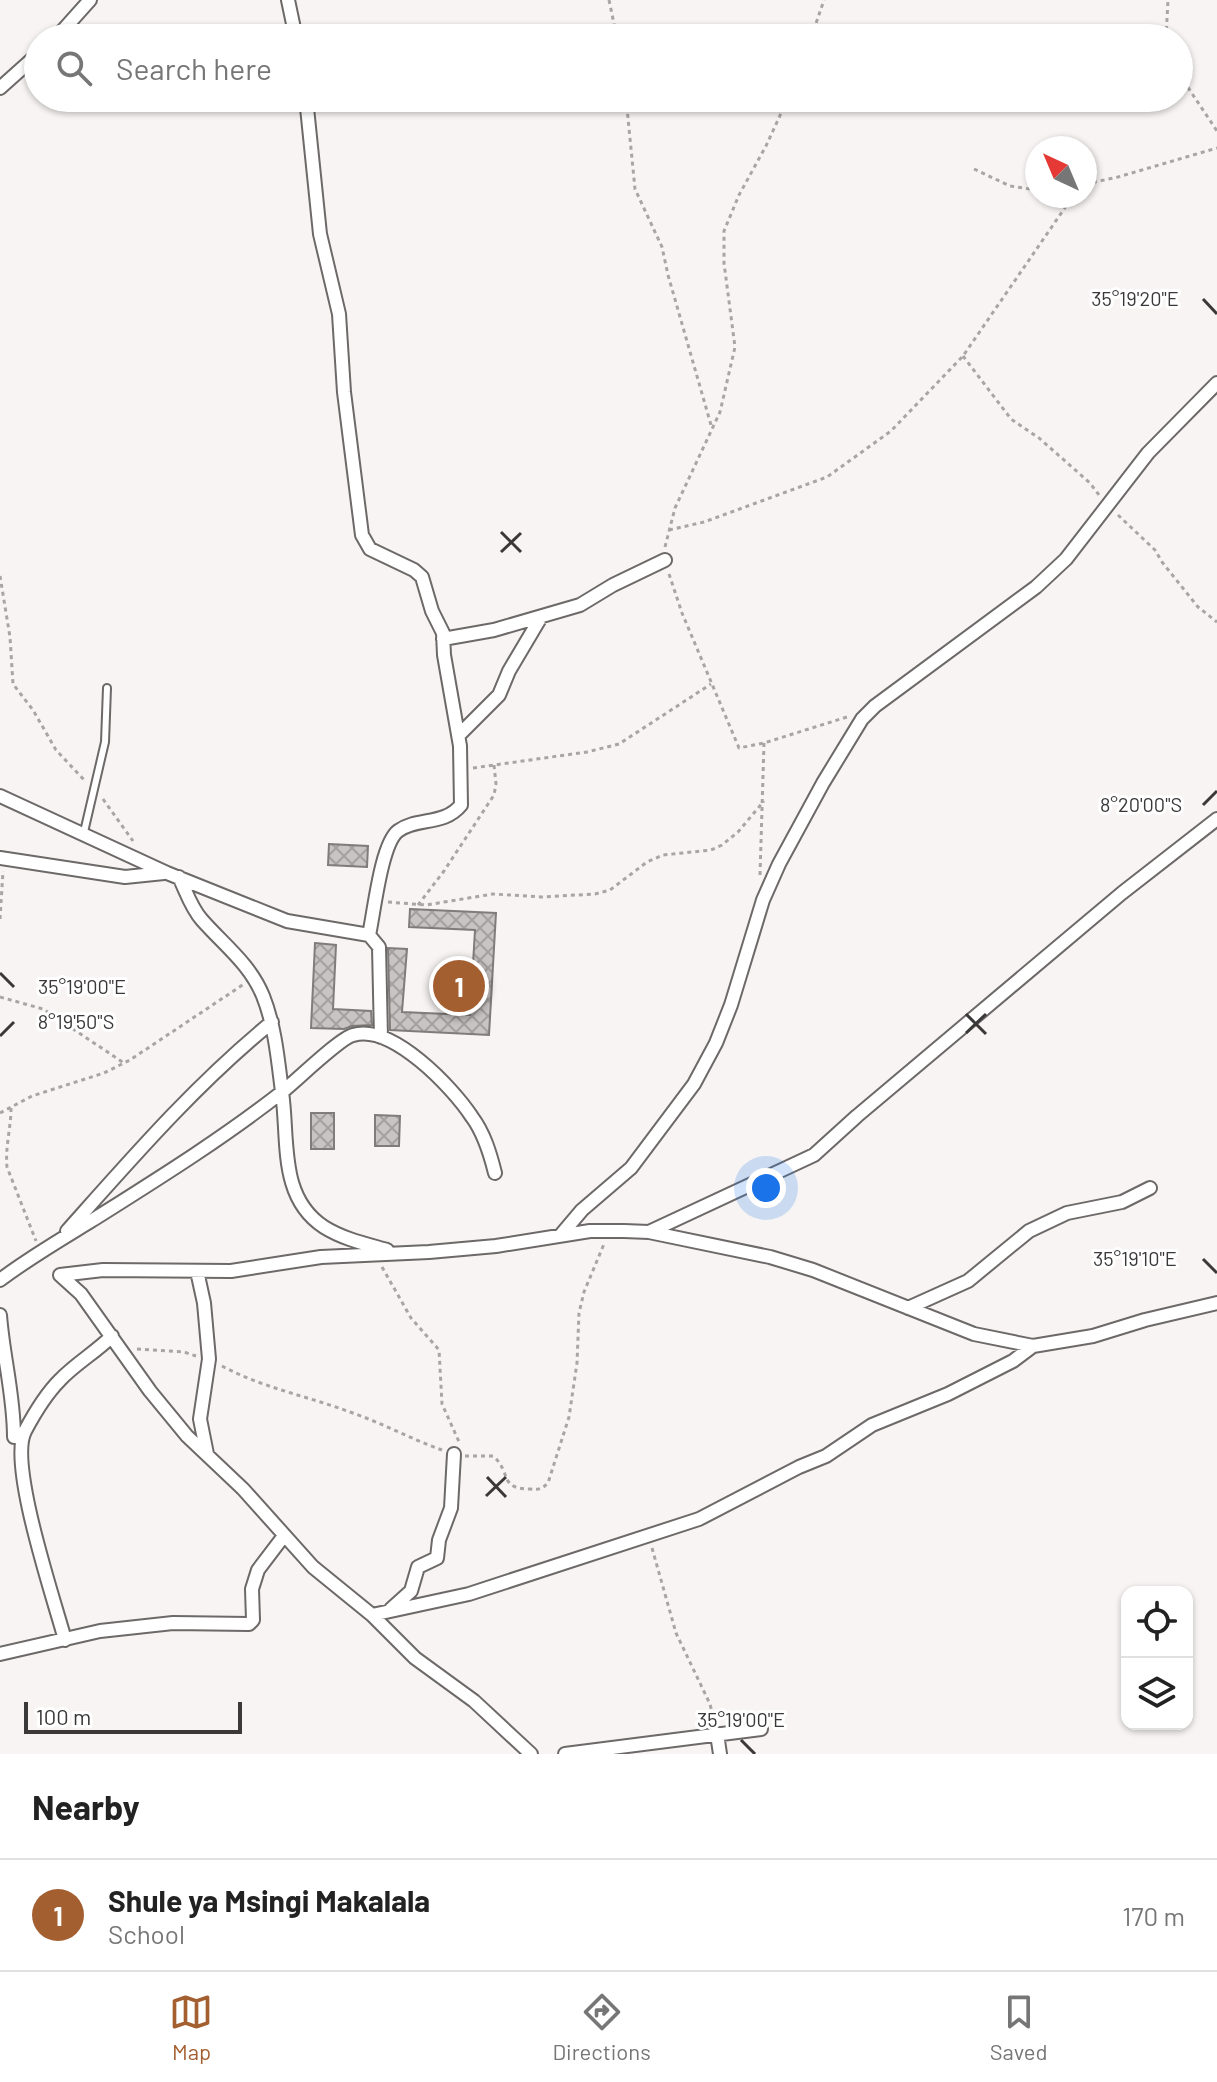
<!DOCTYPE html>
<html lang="en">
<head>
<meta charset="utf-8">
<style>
  :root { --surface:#fff; --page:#f6f6f6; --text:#222; --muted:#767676; --line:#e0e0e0; --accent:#a45f31 }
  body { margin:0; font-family:Barlow,sans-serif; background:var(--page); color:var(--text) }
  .controls { position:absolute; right:24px; bottom:24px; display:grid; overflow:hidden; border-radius:16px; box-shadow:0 2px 6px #0004 }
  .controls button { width:72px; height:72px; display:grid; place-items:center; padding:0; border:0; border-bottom:2px solid var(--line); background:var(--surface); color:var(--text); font:40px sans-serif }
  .compass { position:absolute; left:1025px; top:136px; width:72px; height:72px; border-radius:50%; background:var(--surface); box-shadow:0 2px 6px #0004; rotate:316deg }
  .scale { position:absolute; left:24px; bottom:20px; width:218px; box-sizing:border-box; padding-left:8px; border:4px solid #3a3838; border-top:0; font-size:22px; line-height:28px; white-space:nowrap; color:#3a3838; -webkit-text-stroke:6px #fff; paint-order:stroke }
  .you { position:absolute; left:766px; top:1188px; width:28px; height:28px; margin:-20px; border:6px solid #fff; border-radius:50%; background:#1a73e8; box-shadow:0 0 0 12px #1a73e833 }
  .badge { display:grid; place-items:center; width:52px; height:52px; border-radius:50%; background:var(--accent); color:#fff; font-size:26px; font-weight:700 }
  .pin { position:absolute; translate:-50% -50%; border:4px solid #fff; box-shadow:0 2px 8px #0006 }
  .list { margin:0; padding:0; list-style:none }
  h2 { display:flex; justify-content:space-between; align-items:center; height:104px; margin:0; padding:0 32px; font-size:34px }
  h2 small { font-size:26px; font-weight:400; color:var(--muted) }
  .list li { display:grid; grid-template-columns:52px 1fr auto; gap:24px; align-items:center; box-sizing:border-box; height:112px; padding:0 32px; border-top:2px solid var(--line) }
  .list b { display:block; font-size:30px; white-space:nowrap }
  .list p { margin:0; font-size:26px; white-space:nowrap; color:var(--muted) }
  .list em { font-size:26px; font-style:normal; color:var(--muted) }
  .icon { flex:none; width:44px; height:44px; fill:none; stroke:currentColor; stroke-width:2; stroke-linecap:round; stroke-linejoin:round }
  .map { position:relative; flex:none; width:1217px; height:1754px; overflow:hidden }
  .search { position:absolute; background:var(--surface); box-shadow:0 2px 6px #0004; left:24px; right:24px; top:24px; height:88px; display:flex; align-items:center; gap:20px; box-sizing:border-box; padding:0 28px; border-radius:44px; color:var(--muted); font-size:30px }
  .sheet { height:216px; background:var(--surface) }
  nav { display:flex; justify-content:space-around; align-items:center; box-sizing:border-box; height:112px; border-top:2px solid var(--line); background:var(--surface); font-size:22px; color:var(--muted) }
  nav a { display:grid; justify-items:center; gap:4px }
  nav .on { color:var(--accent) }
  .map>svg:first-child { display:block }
  .building { fill:url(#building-cross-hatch); stroke:#7f7c7b; stroke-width:2 }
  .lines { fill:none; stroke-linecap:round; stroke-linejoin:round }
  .service-casing { stroke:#6c6968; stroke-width:10 }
  .minor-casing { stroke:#6c6968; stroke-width:16 }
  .path { stroke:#a8a6a5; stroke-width:3; stroke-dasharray:4 4; stroke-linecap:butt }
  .service { stroke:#fff; stroke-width:6 }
  .minor { stroke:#fff; stroke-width:12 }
  .ticks { fill:none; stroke:#3a3838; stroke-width:3 }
  .ticks-label { font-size:20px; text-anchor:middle; fill:#3a3838; stroke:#fff; stroke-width:6; stroke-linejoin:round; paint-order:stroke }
</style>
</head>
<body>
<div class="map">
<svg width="1217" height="1754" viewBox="0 0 1217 1754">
  <defs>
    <pattern id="building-cross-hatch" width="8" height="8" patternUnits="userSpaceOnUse" patternTransform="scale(2)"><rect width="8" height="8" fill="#c8c4c3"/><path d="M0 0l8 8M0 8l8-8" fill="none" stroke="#a3a09f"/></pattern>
  </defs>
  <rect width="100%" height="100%" fill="#f7f4f3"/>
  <!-- building -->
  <path class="building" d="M 329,844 L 368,846 L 367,867 L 328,865 Z
    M 410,909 L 496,913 L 489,1035 L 390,1030 L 388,948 L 407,949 L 402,1012 L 470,1015 L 475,930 L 409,927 Z
    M 315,943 L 336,945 L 333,1009 L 371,1011 L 372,1025 L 352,1026 L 344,1029 L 311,1028 Z
    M 311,1113 L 334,1113 L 334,1149 L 311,1149 Z
    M 375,1115 L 400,1116 L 399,1146 L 375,1146 Z"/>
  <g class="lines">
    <!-- service casing -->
    <g class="service-casing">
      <path id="service" d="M 84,832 L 105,742 L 107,688"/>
    </g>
    <!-- minor casing -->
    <g class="minor-casing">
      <path id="minor" d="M 288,0 L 296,38
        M 56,38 L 90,0
        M 0,88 L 38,54
        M 306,98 L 320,234 L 339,314 L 344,392 L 362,535 L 370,549 L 414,570 L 422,577 L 432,611 L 443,633 L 444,655 L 460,746 L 461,805 C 444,826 417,817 398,831 C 381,844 374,913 369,935
        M 443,639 L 494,630 L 580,605 L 613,585 L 665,560
        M 459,735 L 499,695 L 509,671 L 541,617
        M 0,796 L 167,873 L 287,921 L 369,935 L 379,947 L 381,1037
        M 0,858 L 125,877 L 164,873
        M 179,877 C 186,891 191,908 202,920 C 224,945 250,964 263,996 C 275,1026 278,1060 282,1092 C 289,1139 278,1197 324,1227 C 343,1239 366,1244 387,1250
        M 67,1231 C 132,1158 196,1084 272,1022
        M 649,1232 L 814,1155 L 857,1116 L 1122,893 L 1217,819
        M 560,1236 L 582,1210 L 631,1168 L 694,1084 L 716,1043 L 731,1005 L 763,900 L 779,864 L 823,783 L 862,719 L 875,706 L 1036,587 L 1066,559 L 1148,453 L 1217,383
        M 197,1271 L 204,1303 L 209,1359 L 200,1419 L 207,1454
        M 60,1275 L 103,1270 L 231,1271 L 321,1257 L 429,1252 L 496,1246 L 590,1231 L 624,1231 L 649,1232 L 770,1257 L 813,1270 L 974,1334 L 1033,1346 L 1093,1336 L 1145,1320 L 1217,1303
        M 60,1275 L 81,1294 L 150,1391 L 187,1436 L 243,1489 L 313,1567 L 372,1615 L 415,1658 L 474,1701 L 531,1754
        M 0,1280 C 29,1258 60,1240 91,1221 C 156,1180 222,1139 282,1092 C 296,1081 340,1038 353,1035 C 392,1023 453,1088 472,1117 C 484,1133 490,1153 495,1173
        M 908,1308 L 968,1281 L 1029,1231 L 1067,1213 L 1122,1202 L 1150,1188
        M 0,1315 C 3,1356 14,1395 14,1437
        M 391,1609 L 411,1591 L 418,1567 L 437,1558 L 439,1540 L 451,1508 L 454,1454
        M 372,1615 L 469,1594 L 699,1519 L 799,1467 L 826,1456 L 872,1425 L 948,1394 L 1013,1361 L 1033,1346
        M 65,1640 C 54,1599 8,1464 25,1431 C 34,1414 47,1393 60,1380 C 75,1364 96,1352 112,1336
        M 0,1654 L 100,1631 L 173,1623 L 249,1624 L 253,1620 L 252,1589 L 258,1570 L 283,1537
        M 717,1734 L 720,1754
        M 565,1754 L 761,1729"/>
    </g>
    <!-- path -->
    <path class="path" d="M 609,0 L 617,38
      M 811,38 L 824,0
      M 1166,38 L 1168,0
      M 1179,74 L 1217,131
      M 626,98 L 635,189 L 662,247 L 668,275 L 711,425
      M 974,169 L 1010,186 L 1037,190
      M 1085,184 L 1118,177 L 1217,148
      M 963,356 L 1011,419 L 1039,438 L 1090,483 L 1099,495
      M 1118,515 L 1155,550 L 1162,562 L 1198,607 L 1217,622
      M 669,530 L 704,522 L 827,477 L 891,431 L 963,356 L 1073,196
      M 665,547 L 675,508 L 720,412 L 735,347 L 724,263 L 724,231 L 739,195 L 766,146 L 788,98
      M 669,574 L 682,613 L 739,748 L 764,743 L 847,717
      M 0,576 L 10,637 L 13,684 L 33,710 L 56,750 L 86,782
      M 473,768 L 587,752 L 619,744 L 711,684
      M 103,799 L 133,841
      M 760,875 L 764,743
      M 388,902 L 426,905 L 493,894 L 541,897 L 595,894 L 610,890 L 647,862 L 663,855 L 711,850 L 722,845 L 738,832 L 764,801
      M 418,905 L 444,871 L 494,795 L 496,784 L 494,765
      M 0,919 L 3,871
      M 0,997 L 43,1009 L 124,1063
      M 11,1108 C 11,1128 5,1147 7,1167 L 36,1241
      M 0,1113 L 32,1096 L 104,1073 L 130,1060 L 244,984
      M 382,1267 L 411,1318 L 439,1350 L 442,1404 L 460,1444
      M 137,1349 L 184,1352 L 196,1356
      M 222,1366 C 263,1388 307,1396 350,1412 C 382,1423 411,1439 442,1450
      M 465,1456 L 493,1456 C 512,1472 498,1489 530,1489 C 539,1490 542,1489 548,1483 L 569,1417 L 577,1363 L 579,1313 L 584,1292 L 604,1244
      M 652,1548 L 676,1633 L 710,1704 L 714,1721"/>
    <!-- service -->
    <use href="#service" class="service"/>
    <!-- minor -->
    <use href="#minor" class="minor"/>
  </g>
  <!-- ticks -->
  <path class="ticks" d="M 1203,299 L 1217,314M 501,532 L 521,552M 501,552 L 521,533M 1203,805 L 1217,791M 0,973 L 14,987M 966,1014 L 986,1034M 966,1033 L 986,1014M 0,1036 L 14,1022M 1203,1259 L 1217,1273M 487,1477 L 506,1497M 486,1496 L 506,1477M 741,1740 L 755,1754"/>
  <g class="ticks-label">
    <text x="1135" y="306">35°19'20"E</text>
    <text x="1141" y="812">8°20'00"S</text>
    <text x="82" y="994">35°19'00"E</text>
    <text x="76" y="1029">8°19'50"S</text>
    <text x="1135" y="1266">35°19'10"E</text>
    <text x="741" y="1727">35°19'00"E</text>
  </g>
</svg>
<div class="controls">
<button><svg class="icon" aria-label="locate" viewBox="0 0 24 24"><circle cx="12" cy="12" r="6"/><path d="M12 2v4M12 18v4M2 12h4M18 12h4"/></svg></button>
<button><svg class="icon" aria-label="layers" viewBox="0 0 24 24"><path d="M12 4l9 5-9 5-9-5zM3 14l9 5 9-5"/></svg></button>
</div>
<svg class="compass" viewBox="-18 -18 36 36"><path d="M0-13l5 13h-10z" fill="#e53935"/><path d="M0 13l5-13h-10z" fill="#767676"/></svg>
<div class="scale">100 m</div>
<div class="you"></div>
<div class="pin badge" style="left:459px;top:986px">1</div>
<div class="search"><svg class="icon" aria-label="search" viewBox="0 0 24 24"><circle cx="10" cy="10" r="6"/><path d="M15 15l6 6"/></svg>Search here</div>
</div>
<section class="sheet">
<h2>Nearby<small></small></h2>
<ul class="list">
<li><span class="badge">1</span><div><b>Shule ya Msingi Makalala</b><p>School</p></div><em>170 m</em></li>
</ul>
</section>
<nav>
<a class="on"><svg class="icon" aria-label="map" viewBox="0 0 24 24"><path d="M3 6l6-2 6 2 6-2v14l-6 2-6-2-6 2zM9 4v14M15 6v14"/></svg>Map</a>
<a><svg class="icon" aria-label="directions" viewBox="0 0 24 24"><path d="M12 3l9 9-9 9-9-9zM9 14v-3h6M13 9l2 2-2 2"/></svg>Directions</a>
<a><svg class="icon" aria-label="saved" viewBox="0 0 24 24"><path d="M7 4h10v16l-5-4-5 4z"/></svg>Saved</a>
</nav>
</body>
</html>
